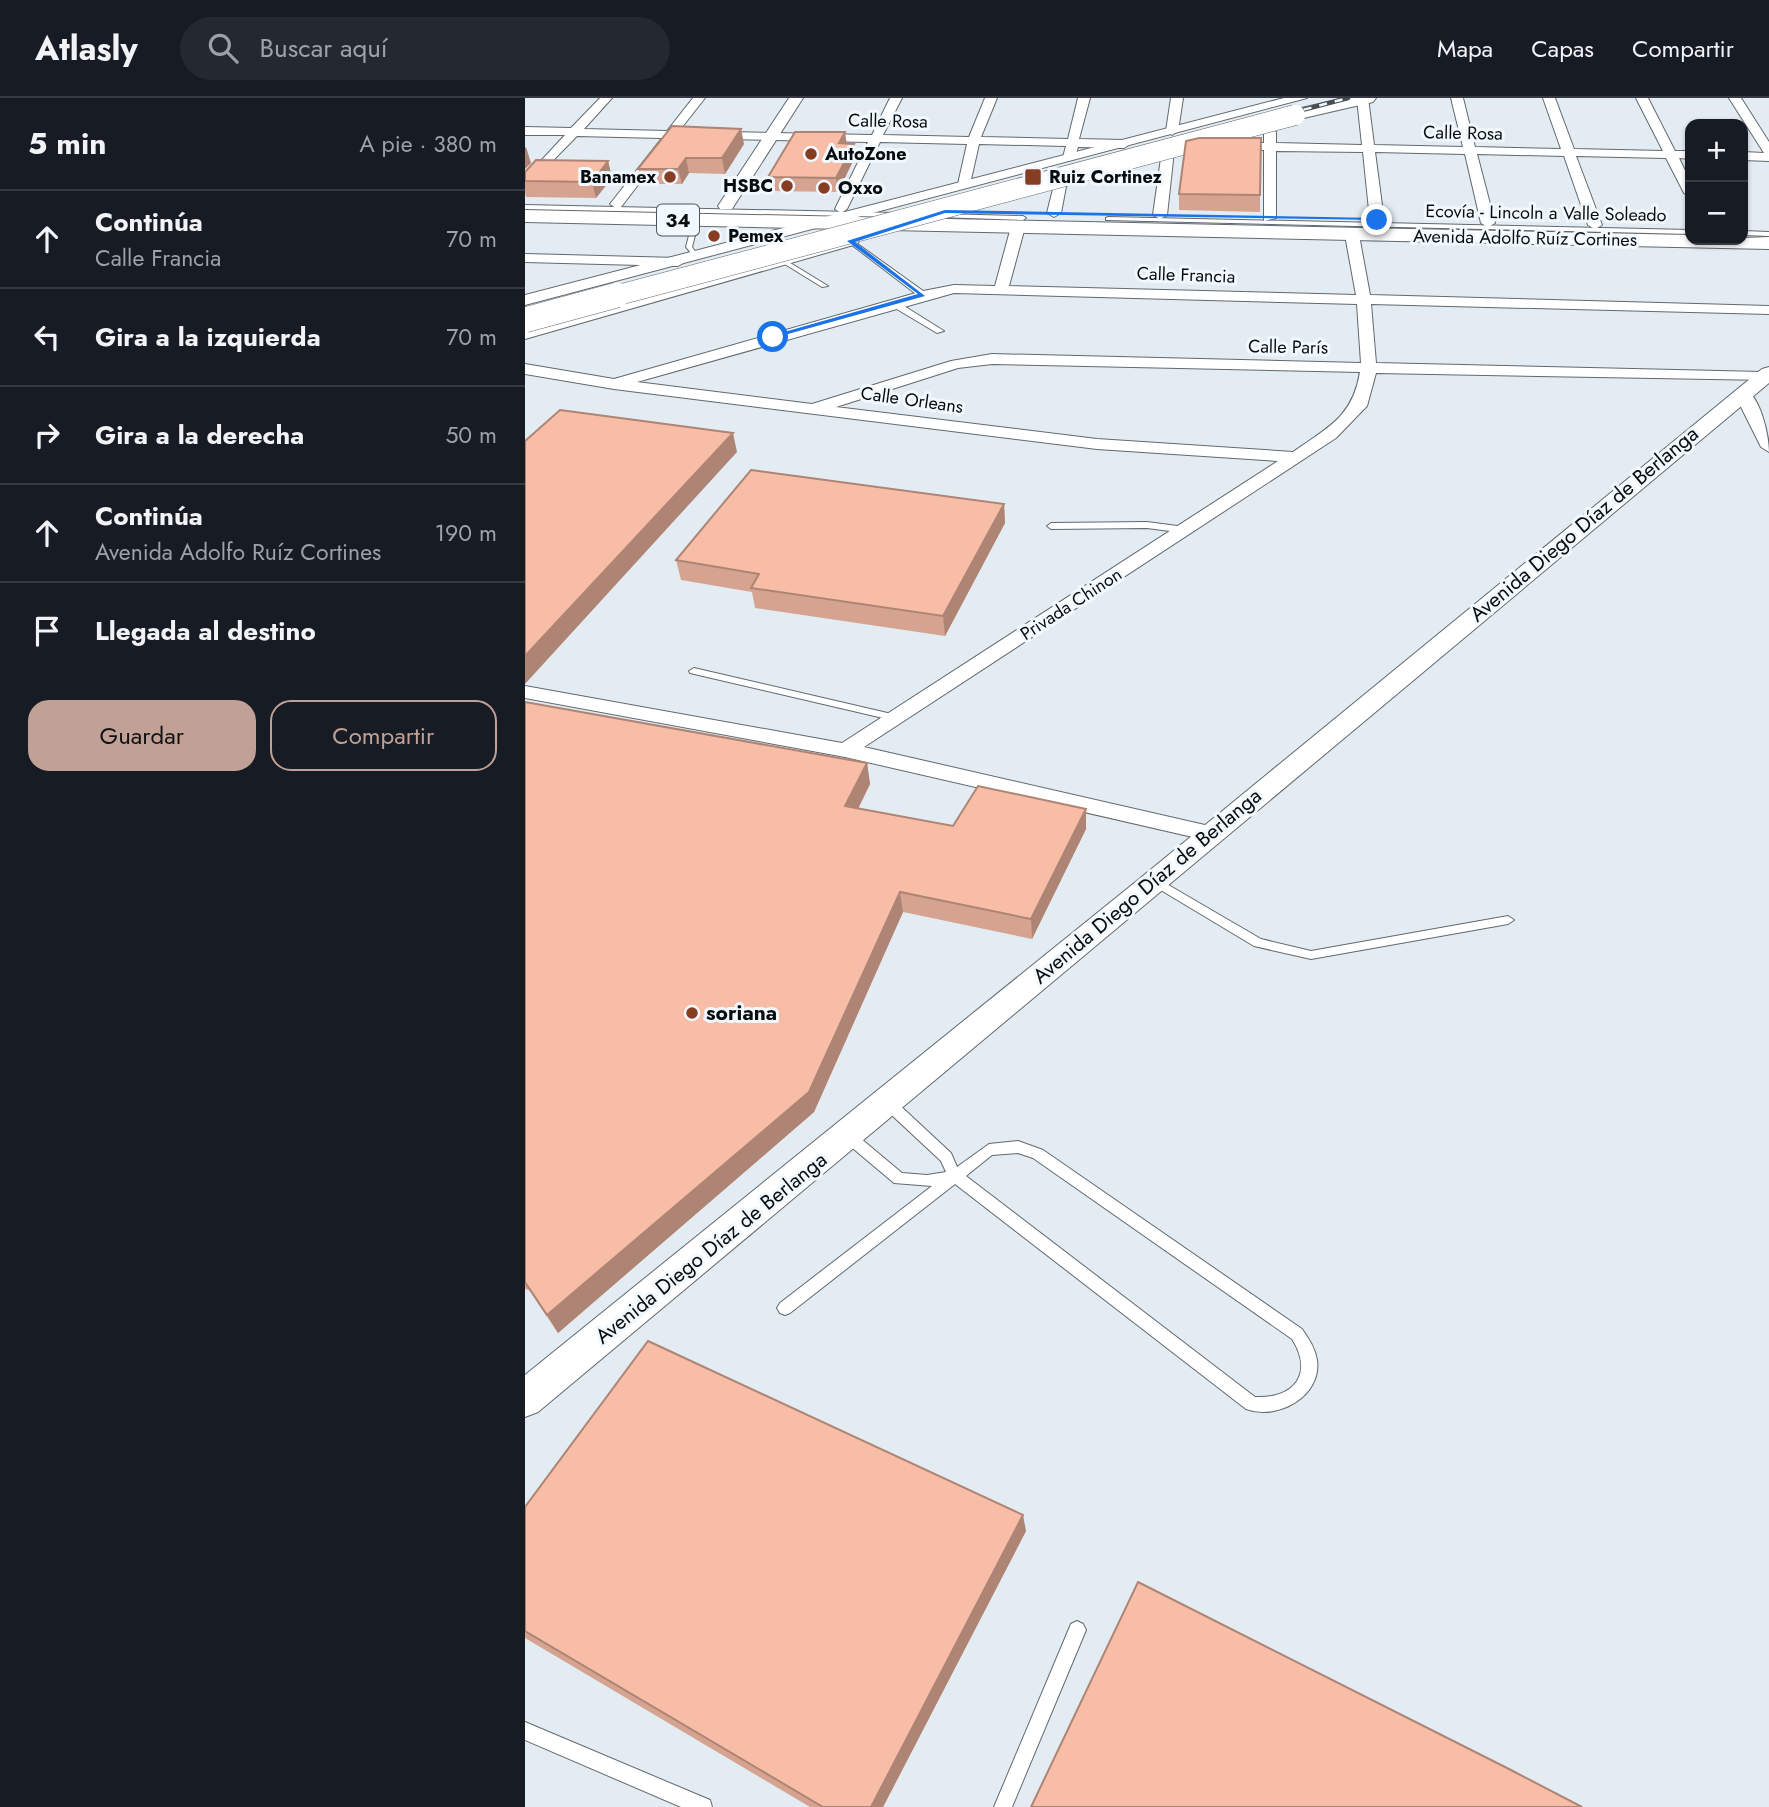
<!DOCTYPE html>
<html lang="es">
<head>
<meta charset="utf-8">
<style>
  :root { --surface:#171b24; --page:#242831; --text:#f1f3f6; --muted:#9ea1a6; --line:#363941; --accent:#c1a196 }
  body { margin:0; font-family:Jost,sans-serif; background:var(--page); color:var(--text) }
  .controls { position:absolute; right:21px; top:21px; display:grid; overflow:hidden; border-radius:14px; box-shadow:0 2px 5px #0004 }
  .controls button { width:63px; height:63px; display:grid; place-items:center; padding:0; border:0; border-bottom:2px solid var(--line); background:var(--surface); color:var(--text); font:35px sans-serif }
  .stop { position:absolute; width:21px; height:21px; margin:-16px; border:5px solid #1a73e8; border-radius:50%; background:#fff }
  .stop.end { background:#1a73e8; border-color:#fff; box-shadow:0 2px 7px #0008 }
  .list { margin:0; padding:0; list-style:none }
  h2 { display:flex; justify-content:space-between; align-items:center; height:91px; margin:0; padding:0 28px; font-size:30px }
  h2 small { font-size:23px; font-weight:400; color:var(--muted) }
  .list li { display:grid; grid-template-columns:46px 1fr auto; gap:21px; align-items:center; box-sizing:border-box; height:98px; padding:0 28px; border-top:2px solid var(--line) }
  .list b { display:block; font-size:26px; white-space:nowrap }
  .list p { margin:0; font-size:23px; white-space:nowrap; color:var(--muted) }
  .list em { font-size:23px; font-style:normal; color:var(--muted) }
  .actions { display:flex; gap:14px; padding:21px 28px }
  .actions a { flex:1; padding:16px 0; border:2px solid var(--accent); border-radius:21px; text-align:center; font-size:24px; color:var(--accent) }
  .actions .main { background:var(--accent); color:#111 }
  .icon { flex:none; width:38px; height:38px; fill:none; stroke:currentColor; stroke-width:2; stroke-linecap:round; stroke-linejoin:round }
  .map { position:relative; flex:none; width:1244px; height:1709px; overflow:hidden }
  header { display:flex; align-items:center; gap:42px; box-sizing:border-box; height:98px; padding:0 35px; background:var(--surface); border-bottom:2px solid var(--line) }
  header strong { font-size:33px }
  nav { display:flex; gap:38px; margin-inline-start:auto; font-size:24px }
  .search { width:490px; height:63px; background:var(--page); display:flex; align-items:center; gap:18px; box-sizing:border-box; padding:0 24px; border-radius:38px; color:var(--muted); font-size:26px }
  main { display:flex }
  aside { flex:1; background:var(--surface) }
  .map>svg:first-child { display:block }
  .lines { fill:none; stroke-linecap:round; stroke-linejoin:round }
  .service-casing { stroke:#61696f; stroke-width:2 }
  .minor-casing { stroke:#61696f; stroke-width:2 }
  .tertiary-casing { stroke:#61696f; stroke-width:2 }
  .primary-casing { stroke:#61696f; stroke-width:2 }
  .service { fill:#fff; fill-rule:evenodd }
  .minor { fill:#fff; fill-rule:evenodd }
  .tertiary { fill:#fff; fill-rule:evenodd }
  .primary { fill:#fff; fill-rule:evenodd }
  .rail-far1-casing { stroke:#484d51; stroke-width:4.5 }
  .rail-casing { stroke:#484d51; stroke-width:5 }
  .rail-far1 { stroke:#f1f9fe; stroke-width:2.5; stroke-dasharray:8; stroke-linecap:butt }
  .rail { stroke:#f1f9fe; stroke-width:3.5; stroke-dasharray:10; stroke-linecap:butt }
  .primary-bridge-far1-casing { stroke:#61696f; stroke-width:21; stroke-linecap:butt }
  .primary-bridge-casing { stroke:#61696f; stroke-width:26; stroke-linecap:butt }
  .primary-bridge-far1 { stroke:#fff; stroke-width:20 }
  .primary-bridge { stroke:#fff; stroke-width:25 }
  .wall { fill:#d5a390 }
  .shaded-wall { fill:#ae8475 }
  .building { fill:#f8bda7; stroke:#ae8475; stroke-width:2 }
  .route { fill:#1a73e8 }
  .poi-dot { fill:#863d21; stroke:#f1f9fe; stroke-width:2.5 }
  .labels { text-anchor:middle; dominant-baseline:central; stroke-width:6; stroke-linejoin:round; paint-order:stroke }
  .far-street-label { font-size:18px; fill:#090c0f; stroke:#f1f9fe }
  .far-poi-label { font-size:18px; font-weight:bold; fill:#090c0f; stroke:#f1f9fe; text-anchor:start }
  .shield { fill:#f1f9fe; stroke:#4f5357; stroke-width:2 }
  .shield-label { font-size:19px; font-weight:bold; fill:#090c0f }
  .street-label { font-size:21px; fill:#090c0f; stroke:#f1f9fe }
  .poi-label { font-size:21px; font-weight:bold; fill:#090c0f; stroke:#f1f9fe; text-anchor:start }
</style>
</head>
<body>
<header>
<strong>Atlasly</strong>
<div class="search"><svg class="icon" aria-label="search" viewBox="0 0 24 24"><circle cx="10" cy="10" r="6"/><path d="M15 15l6 6"/></svg>Buscar aquí</div>
<nav><a>Mapa</a><a>Capas</a><a>Compartir</a></nav>
</header>
<main>
<aside>
<h2>5 min<small>A pie · 380 m</small></h2>
<ul class="list">
<li><svg class="icon" aria-label="ahead" viewBox="0 0 24 24"><path d="M12 20V5M6 11l6-6 6 6"/></svg><div><b>Continúa</b><p>Calle Francia</p></div><em>70 m</em></li>
<li><svg class="icon" aria-label="left" viewBox="0 0 24 24"><path d="M17 20v-9H6M10 6l-5 5 5 5"/></svg><div><b>Gira a la izquierda</b></div><em>70 m</em></li>
<li><svg class="icon" aria-label="right" viewBox="0 0 24 24"><path d="M7 20v-9h11M14 6l5 5-5 5"/></svg><div><b>Gira a la derecha</b></div><em>50 m</em></li>
<li><svg class="icon" aria-label="ahead" viewBox="0 0 24 24"><path d="M12 20V5M6 11l6-6 6 6"/></svg><div><b>Continúa</b><p>Avenida Adolfo Ruíz Cortines</p></div><em>190 m</em></li>
<li><svg class="icon" aria-label="arrive" viewBox="0 0 24 24"><path d="M6 21V4h12l-3 4 3 4H6"/></svg><div><b>Llegada al destino</b></div></li>
</ul>
<div class="actions"><a class="main">Guardar</a><a>Compartir</a></div>
</aside>
<div class="map">
<svg width="1244" height="1709" viewBox="0 0 1244 1709">
  <rect width="100%" height="100%" fill="#e3ecf2"/>
  <g class="lines">
    <!-- service casing -->
    <g class="service-casing">
      <path id="service" d="M 0,107 L 372,115 L 375,117 L 372,119 L 0,111 Z
        M 415,116 L 498,118 L 501,120 L 498,122 L 413,119 L 413,117 Z
        M 583,119 L 1165,132 L 1165,136 L 581,122 L 581,120 Z
        M 171,120 L 174,122 L 167,149 L 174,159 L 171,161 L 161,149 L 168,122 Z
        M 1218,133 L 1244,134 L 1244,138 L 1218,137 Z
        M 323,142 L 327,142 L 401,195 L 401,199 L 395,199 L 323,144 Z
        M 260,162 L 262,163 L 303,188 L 297,189 L 258,165 L 257,164 Z
        M 365,203 L 371,203 L 419,233 L 412,235 L 365,207 Z
        M 622,424 L 660,429 L 664,432 L 660,435 L 622,430 L 526,431 L 522,428 L 526,425 Z
        M 169,570 L 371,617 L 376,620 L 371,623 L 165,575 L 164,573 Z
        M 628,778 L 736,841 L 786,853 L 983,818 L 989,822 L 983,826 L 786,861 L 729,848 L 624,785 L 622,782 Z
        M 363,1000 L 368,1001 L 426,1055 L 432,1069 L 464,1046 L 493,1043 L 518,1052 L 777,1231 C 784,1241 790,1250 792,1262 C 797,1298 753,1323 721,1311 L 430,1086 L 265,1215 L 260,1217 L 255,1215 L 252,1210 L 255,1205 L 407,1088 L 369,1085 L 318,1042 L 316,1038 L 318,1034 L 323,1032 L 328,1034 L 377,1075 L 402,1077 L 421,1074 L 416,1063 L 358,1009 L 356,1005 L 358,1001 ZM 493,1055 L 508,1060 L 767,1241 C 789,1276 769,1301 730,1299 L 441,1078 L 467,1057 Z
        M 552,1523 L 558,1526 L 561,1532 L 487,1709 L 469,1709 L 546,1526 Z
        M 0,1624 L 185,1702 L 187,1709 L 156,1709 L 0,1642 Z"/>
    </g>
    <!-- minor casing -->
    <g class="minor-casing">
      <path id="minor" d="M 75,0 L 87,0 L 59,31 L 142,33 L 168,0 L 180,0 L 154,33 L 347,37 L 365,0 L 377,0 L 358,37 L 444,39 L 460,0 L 472,0 L 456,39 L 543,41 L 553,0 L 565,0 L 554,41 L 599,42 L 605,46 L 599,50 L 553,49 L 550,59 L 544,63 L 538,59 L 541,48 L 454,46 L 445,86 L 439,90 L 433,86 L 442,46 L 355,44 L 322,111 L 316,115 L 310,111 L 343,44 L 149,40 L 96,109 L 91,110 L 85,106 L 137,40 L 52,38 L 0,91 L 0,80 L 40,37 L 0,37 L 0,29 L 46,30 Z
        M 646,0 L 658,0 L 653,33 L 647,37 L 641,33 Z
        M 843,0 L 849,47 L 938,49 L 926,0 L 938,0 L 950,49 L 1036,51 L 1018,0 L 1030,0 L 1049,51 L 1138,53 L 1111,0 L 1123,0 L 1150,53 L 1165,53 L 1165,61 L 1154,60 L 1165,83 L 1165,99 L 1159,95 L 1141,60 L 1051,58 L 1077,127 L 1070,131 L 1063,127 L 1039,58 L 952,56 L 970,125 L 963,129 L 956,125 L 940,56 L 850,54 L 859,122 L 852,126 L 845,122 L 838,54 L 751,53 L 751,120 L 739,123 L 739,52 L 704,52 L 698,48 L 700,45 L 739,45 L 739,34 L 745,30 L 751,34 L 751,45 L 837,47 L 832,1 Z
        M 1204,0 L 1216,0 L 1244,44 L 1244,63 L 1218,62 L 1218,54 L 1239,55 Z
        M 643,49 L 649,53 L 642,117 L 635,121 L 628,117 L 637,53 Z
        M 536,79 L 542,83 L 536,115 L 529,119 L 522,115 L 530,83 Z
        M 493,125 L 500,129 L 484,188 L 831,197 L 820,137 L 827,133 L 834,137 L 845,197 L 1244,208 L 1244,216 L 846,206 L 851,265 L 1238,274 L 1243,276 L 1244,282 L 851,275 L 842,308 L 811,340 L 339,649 L 693,730 L 696,735 L 693,740 L 685,743 L 320,659 L 0,600 L 0,588 L 317,645 L 753,363 L 572,351 L 89,291 L 0,276 L 0,266 L 89,281 L 398,193 L 429,187 L 470,188 L 486,129 ZM 429,195 L 832,206 L 836,265 L 467,256 L 426,263 L 287,306 L 112,284 ZM 467,266 L 835,274 C 828,319 802,330 768,354 L 572,341 L 311,309 L 433,270 Z
        M 0,156 L 153,160 L 160,164 L 153,168 L 0,164 Z
        M 1217,290 C 1235,295 1244,337 1244,354 L 1236,349 L 1209,295 Z"/>
    </g>
    <!-- tertiary casing -->
    <g class="tertiary-casing">
      <path id="tertiary" d="M 264,0 L 278,0 L 207,111 L 195,111 L 193,108 Z
        M 759,0 L 782,0 L 0,207 L 0,197 Z
        M 326,138 L 334,143 L 332,146 L 0,241 L 0,230 Z
        M 1244,269 L 1244,285 L 13,1314 L 0,1319 L 0,1277 L 613,782 L 1237,271 Z"/>
    </g>
    <!-- primary casing -->
    <g class="primary-casing">
      <path id="primary" d="M 819,0 L 851,0 L 848,4 L 770,22 L 761,17 L 764,13 Z
        M 0,112 L 1165,137 L 1165,142 L 1244,139 L 1244,151 L 0,124 Z"/>
    </g>
    <!-- service -->
    <use href="#service" class="service"/>
    <!-- minor -->
    <use href="#minor" class="minor"/>
    <!-- tertiary -->
    <use href="#tertiary" class="tertiary"/>
    <!-- primary -->
    <use href="#primary" class="primary"/>
    <!-- rail-far1 casing -->
    <g class="rail-far1-casing">
      <path id="rail-far1" d="M 67,199 L 823,0"/>
    </g>
    <!-- rail casing -->
    <g class="rail-casing">
      <path id="rail" d="M 0,217 L 74,197"/>
    </g>
    <!-- rail-far1 -->
    <use href="#rail-far1" class="rail-far1"/>
    <!-- rail -->
    <use href="#rail" class="rail"/>
    <!-- primary-bridge-far1 casing -->
    <g class="primary-bridge-far1-casing">
      <path id="primary-bridge-far1" d="M 86,199 L 770,17"/>
    </g>
    <!-- primary-bridge casing -->
    <g class="primary-bridge-casing">
      <path id="primary-bridge" d="M 0,222 L 92,197"/>
    </g>
    <!-- primary-bridge-far1 -->
    <use href="#primary-bridge-far1" class="primary-bridge-far1"/>
    <!-- primary-bridge -->
    <use href="#primary-bridge" class="primary-bridge"/>
  </g>
  <!-- wall -->
  <path class="wall" d="M 322,45 L 330,59 L 313,94 L 246,93 L 243,79 Z
    M 219,46 L 200,76 L 164,75 L 157,86 L 117,86 L 113,71 Z
    M 83,63 L 87,80 L 71,100 L 1,99 L 0,94 L 0,74 Z
    M 654,96 L 735,97 L 735,114 L 654,112 Z
    M 479,406 L 480,425 L 420,538 L 230,510 L 227,494 L 156,482 L 151,462 Z
    M 0,604 L 342,665 L 345,686 L 333,711 L 428,728 L 561,731 L 507,841 L 378,814 L 289,1014 L 33,1235 L 4,1192 L 0,1191 Z
    M 0,1409 L 501,1433 L 358,1709 L 285,1709 L 0,1540 Z"/>
  <!-- shaded-wall -->
  <path class="shaded-wall" d="M 216,31 L 219,46 L 200,76 L 197,60 Z
    M 320,34 L 322,48 L 314,45 Z
    M 329,46 L 330,59 L 313,94 L 311,80 Z
    M 1,49 L 6,65 L 0,71 L 0,50 Z
    M 161,60 L 164,75 L 157,86 L 153,71 Z
    M 83,63 L 87,80 L 71,100 L 67,84 Z
    M 208,335 L 212,354 L 0,586 L 0,558 Z
    M 479,406 L 480,425 L 420,538 L 418,518 Z
    M 342,665 L 345,686 L 324,729 L 320,708 Z
    M 561,711 L 561,731 L 507,841 L 506,821 Z
    M 375,794 L 378,814 L 289,1014 L 33,1235 L 22,1217 Z
    M 498,1417 L 501,1433 L 358,1709 L 346,1709 Z"/>
  <!-- building -->
  <path class="building" d="M 147,28 L 216,31 L 197,60 L 161,60 L 153,71 L 113,71 Z
    M 270,34 L 320,34 L 314,45 L 329,46 L 311,80 L 243,79 Z
    M 674,40 L 736,40 L 735,97 L 654,96 L 661,43 Z
    M 11,62 L 83,63 L 67,84 L 0,83 L 0,74 Z
    M 35,312 L 208,335 L 0,558 L 0,343 Z
    M 226,372 L 479,406 L 418,518 L 226,490 L 234,476 L 151,462 Z
    M 0,604 L 342,665 L 320,708 L 428,728 L 453,688 L 561,711 L 506,821 L 375,794 L 284,994 L 22,1217 L 0,1184 Z
    M 123,1243 L 498,1417 L 346,1709 L 298,1709 L 0,1533 L 0,1409 Z
    M 613,1484 L 984,1671 L 1057,1709 L 506,1709 Z"/>
  <!-- route -->
  <path class="route" d="M 420,112 L 852,120 L 855,122 L 420,115 L 330,144 L 400,198 L 245,241 L 245,238 L 393,196 L 322,143 Z"/>
  <!-- markers -->
  <g class="poi-dot">
    <circle cx="286" cy="56" r="7"/>
    <circle cx="145" cy="79" r="7"/>
    <rect x="499" y="70" width="18" height="18" rx="3.5"/>
    <circle cx="262" cy="88" r="7"/>
    <circle cx="299" cy="90" r="7"/>
    <circle cx="189" cy="138" r="7"/>
    <circle cx="167" cy="915" r="7"/>
  </g>
  <g class="labels">
    <!-- far-street labels -->
    <g class="far-street-label">
      <text transform="translate(363 23) rotate(1)">Calle Rosa</text>
      <text transform="translate(938 35) rotate(1)">Calle Rosa</text>
      <text transform="translate(1021 115) rotate(1)">Ecovía - Lincoln a Valle Soleado</text>
      <text transform="translate(1000 140) rotate(1)">Avenida Adolfo Ruíz Cortines</text>
      <text transform="translate(661 177) rotate(2)">Calle Francia</text>
      <text transform="translate(763 249) rotate(1)">Calle París</text>
      <text transform="translate(387 302) rotate(8)">Calle Orleans</text>
      <text transform="translate(546 506) rotate(-33)">Privada Chinon</text>
    </g>
    <!-- far-poi labels -->
    <g class="far-poi-label">
      <text x="300" y="56">AutoZone</text>
      <text x="131" y="79" text-anchor="end">Banamex</text>
      <text x="524" y="79">Ruiz Cortinez</text>
      <text x="248" y="88" text-anchor="end">HSBC</text>
      <text x="313" y="90">Oxxo</text>
      <text x="203" y="138">Pemex</text>
    </g>
    <!-- shield labels -->
    <rect class="shield" x="132" y="106.5" width="42" height="31" rx="5"/>
    <g class="shield-label">
      <text x="153" y="122">34</text>
    </g>
    <!-- street labels -->
    <g class="street-label">
      <text transform="translate(1059 426) rotate(-40)">Avenida Diego Díaz de Berlanga</text>
      <text transform="translate(622 788) rotate(-40)">Avenida Diego Díaz de Berlanga</text>
      <text transform="translate(186 1150) rotate(-39)">Avenida Diego Díaz de Berlanga</text>
    </g>
    <!-- poi labels -->
    <g class="poi-label">
      <text x="181" y="915">soriana</text>
    </g>
  </g>
</svg>
<div class="controls">
<button>+</button>
<button>−</button>
</div>
<div class="stop" style="left:248px;top:239px"></div>
<div class="stop end" style="left:852px;top:122px"></div>
</div>
</main>
</body>
</html>
